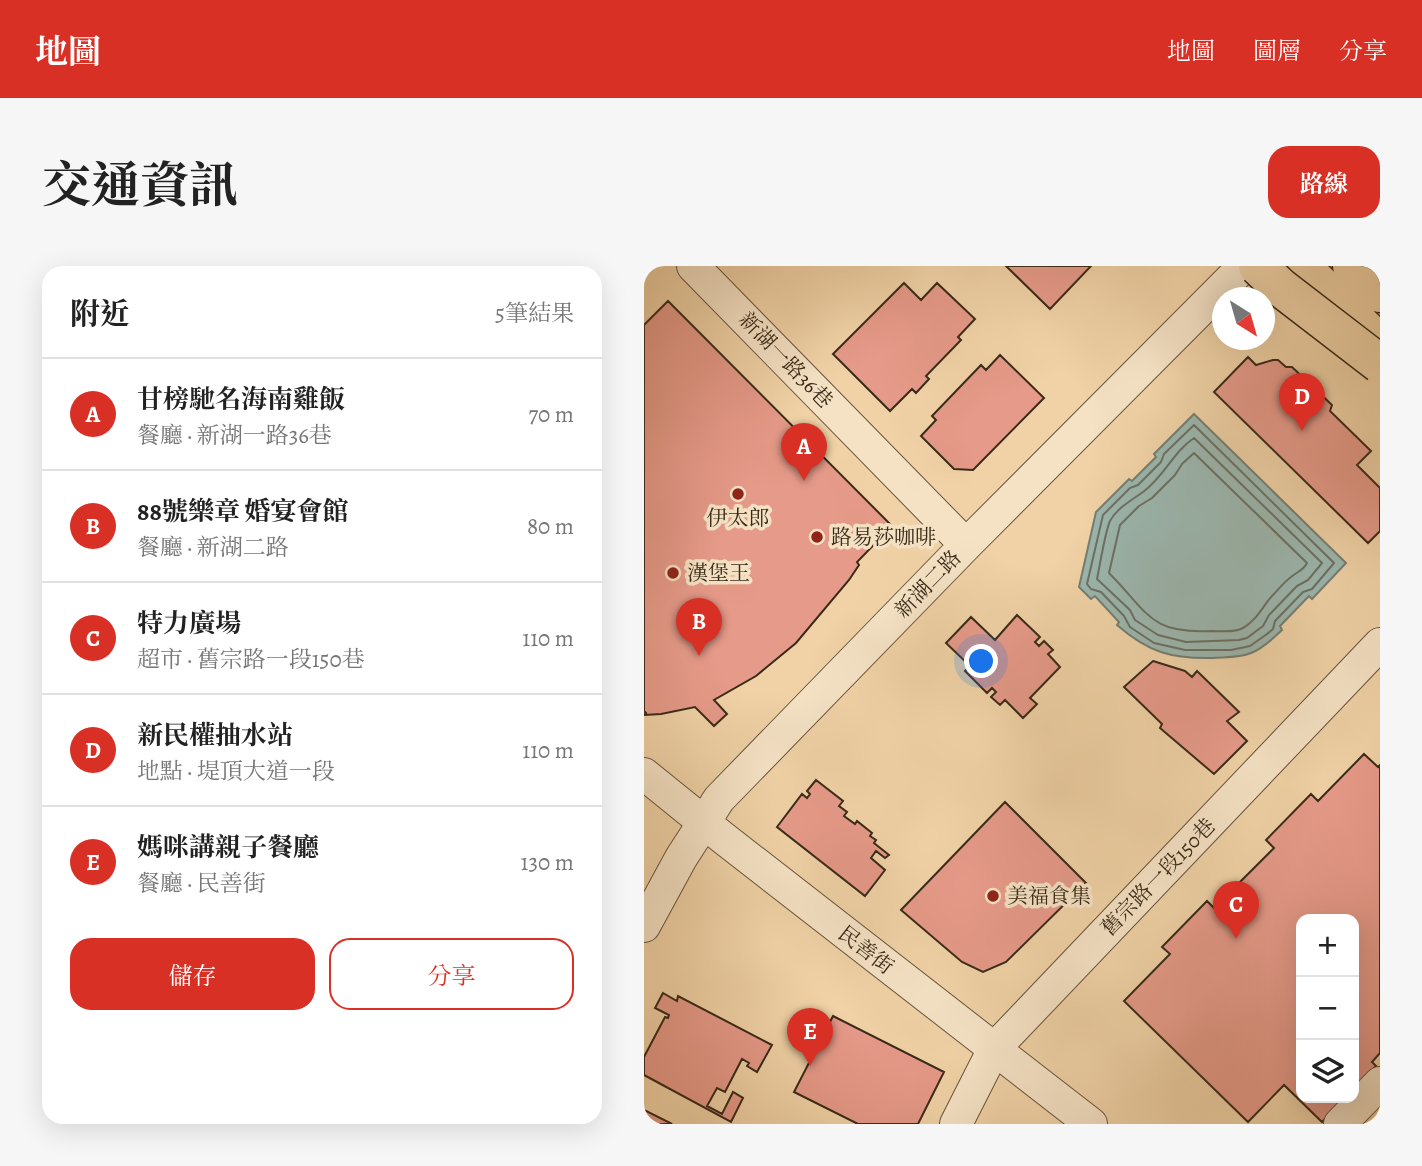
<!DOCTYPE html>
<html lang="zh-TW">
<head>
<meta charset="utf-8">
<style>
  :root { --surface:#fff; --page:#f6f6f6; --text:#222; --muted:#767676; --line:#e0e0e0; --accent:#d93025 }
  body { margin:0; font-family:Alegreya,"Noto Serif TC",serif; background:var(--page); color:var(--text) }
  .controls { position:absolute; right:21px; bottom:21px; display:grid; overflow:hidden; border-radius:14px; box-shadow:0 7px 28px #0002 }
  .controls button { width:63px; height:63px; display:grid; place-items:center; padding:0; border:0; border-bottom:2px solid var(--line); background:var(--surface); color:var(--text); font:35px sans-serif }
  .compass { position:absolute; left:568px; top:21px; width:63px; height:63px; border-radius:50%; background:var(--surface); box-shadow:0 7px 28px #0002; rotate:143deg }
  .you { position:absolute; left:338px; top:396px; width:24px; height:24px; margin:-18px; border:5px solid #fff; border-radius:50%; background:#1a73e8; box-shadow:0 0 0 10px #1a73e833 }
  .badge { display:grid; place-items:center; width:46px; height:46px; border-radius:50%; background:var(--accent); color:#fff; font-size:23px; font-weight:700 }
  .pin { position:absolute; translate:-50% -58px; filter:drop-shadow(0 2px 4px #0008) }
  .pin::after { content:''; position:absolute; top:37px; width:24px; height:21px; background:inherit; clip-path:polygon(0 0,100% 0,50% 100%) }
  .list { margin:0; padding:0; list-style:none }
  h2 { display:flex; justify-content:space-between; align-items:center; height:91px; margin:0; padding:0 28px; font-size:30px }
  h2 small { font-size:23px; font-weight:400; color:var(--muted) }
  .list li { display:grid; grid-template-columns:46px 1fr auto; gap:21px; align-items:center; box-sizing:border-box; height:112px; padding:0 28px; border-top:2px solid var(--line) }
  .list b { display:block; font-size:26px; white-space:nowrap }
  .list p { margin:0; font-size:23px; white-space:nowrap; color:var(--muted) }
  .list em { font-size:23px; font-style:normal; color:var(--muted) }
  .actions { display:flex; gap:14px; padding:21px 28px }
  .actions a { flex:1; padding:16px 0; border:2px solid var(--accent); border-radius:21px; text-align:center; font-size:24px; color:var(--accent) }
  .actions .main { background:var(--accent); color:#fff }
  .icon { flex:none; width:38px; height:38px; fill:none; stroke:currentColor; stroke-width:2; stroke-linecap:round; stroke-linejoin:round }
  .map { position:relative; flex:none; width:736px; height:858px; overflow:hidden; border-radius:21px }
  header { display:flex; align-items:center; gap:42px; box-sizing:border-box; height:98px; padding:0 35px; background:var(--accent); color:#fff }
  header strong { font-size:33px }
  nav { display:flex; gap:38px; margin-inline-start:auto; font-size:24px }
  .intro { display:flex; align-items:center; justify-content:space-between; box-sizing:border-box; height:168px; padding:0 42px }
  h1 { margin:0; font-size:49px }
  .button { padding:18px 32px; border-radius:21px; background:var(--accent); color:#fff; font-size:24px; font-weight:700 }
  main { display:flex; gap:42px; padding:0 42px }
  aside { flex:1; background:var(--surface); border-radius:21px; box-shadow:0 7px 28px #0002 }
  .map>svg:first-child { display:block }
  .water { fill:#9bb6ae; stroke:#747e72; stroke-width:2 }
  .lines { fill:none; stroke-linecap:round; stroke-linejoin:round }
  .shore { stroke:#6a7063; stroke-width:2 }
  .building { fill:#e69a89; stroke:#392a18; stroke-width:2 }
  .minor-casing { stroke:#67543c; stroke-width:34 }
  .highway-casing { stroke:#392a18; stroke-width:41 }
  .minor { stroke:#f5e2c5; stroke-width:32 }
  .highway { stroke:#f0d2a6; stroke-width:38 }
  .highway-bridge-casing { stroke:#392a18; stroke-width:41; stroke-linecap:butt }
  .highway-bridge { stroke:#f0d2a6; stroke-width:38 }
  .poi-dot { fill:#8f2418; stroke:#f5e2c5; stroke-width:2.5 }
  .labels { text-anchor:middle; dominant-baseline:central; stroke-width:7; stroke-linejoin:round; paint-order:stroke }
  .street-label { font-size:21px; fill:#392a18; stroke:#f5e2c5 }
  .poi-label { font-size:21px; fill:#392a18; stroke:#f5e2c5; text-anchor:start }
</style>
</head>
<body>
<header>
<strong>地圖</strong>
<nav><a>地圖</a><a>圖層</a><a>分享</a></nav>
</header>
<div class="intro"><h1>交通資訊</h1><a class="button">路線</a></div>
<main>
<aside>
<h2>附近<small>5筆結果</small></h2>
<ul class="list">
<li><span class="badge">A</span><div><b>甘榜馳名海南雞飯</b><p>餐廳 · 新湖一路36巷</p></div><em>70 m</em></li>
<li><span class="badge">B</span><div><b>88號樂章 婚宴會館</b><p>餐廳 · 新湖二路</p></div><em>80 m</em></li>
<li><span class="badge">C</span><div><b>特力廣場</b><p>超市 · 舊宗路一段150巷</p></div><em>110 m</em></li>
<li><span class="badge">D</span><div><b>新民權抽水站</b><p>地點 · 堤頂大道一段</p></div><em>110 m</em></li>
<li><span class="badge">E</span><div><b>媽咪講親子餐廳</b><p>餐廳 · 民善街</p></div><em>130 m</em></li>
</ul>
<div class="actions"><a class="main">儲存</a><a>分享</a></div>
</aside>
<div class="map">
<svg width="736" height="858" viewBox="0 0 736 858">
  <rect width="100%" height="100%" fill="#f0d2a6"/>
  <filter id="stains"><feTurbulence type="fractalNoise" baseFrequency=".00286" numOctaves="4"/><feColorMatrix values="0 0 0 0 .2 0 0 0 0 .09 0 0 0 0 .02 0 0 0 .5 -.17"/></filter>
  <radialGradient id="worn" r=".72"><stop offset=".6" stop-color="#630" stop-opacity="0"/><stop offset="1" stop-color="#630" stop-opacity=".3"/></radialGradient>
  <!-- water -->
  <path class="water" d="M 550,148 L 702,297 L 668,333 L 665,330 L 636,360 L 638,364 C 629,372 619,383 607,387 C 595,392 582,391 569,392 C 527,393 504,386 473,359 L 475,356 L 451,330 L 447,333 L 435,321 L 452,246 L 485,213 L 488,215 L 512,191 L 510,188 Z"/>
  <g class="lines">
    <!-- shore -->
    <path class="shore" d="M 550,159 L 690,297 L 668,323 L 659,326 L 631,355 L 629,363 L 623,368 L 606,380 L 587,384 L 541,384 L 510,377 L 486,361 L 480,350 L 457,326 L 447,323 L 443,318 L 459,249 L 486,222 L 494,219 L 517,196 L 520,188 Z
      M 550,172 L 678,297 L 664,314 L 653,320 L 625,349 L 619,360 L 603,372 L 595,374 L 542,376 L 514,369 L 491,354 L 486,344 L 453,313 C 456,299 461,266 466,255 C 473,242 488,234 499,226 C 520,211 529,186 550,172 Z
      M 550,187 L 663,297 C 659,305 654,305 647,311 C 640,316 634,324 628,330 C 619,340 612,355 599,362 C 590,367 577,365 567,365 C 505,368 504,346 465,307 L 476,259 L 495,240 L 508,232 L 531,209 L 538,198 Z"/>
  </g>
  <!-- building -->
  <path class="building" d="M 362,0 L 447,0 L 406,43 Z
    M 260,17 L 277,34 L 293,17 L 331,53 L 314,71 L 317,74 L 282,110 L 285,113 L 272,127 L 268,123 L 246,145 L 189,88 Z
    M 24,35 L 248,260 L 213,296 L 215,299 L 205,314 L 152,377 L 112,410 L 70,434 L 83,448 L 70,460 L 51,441 L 17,448 L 0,449 L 2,447 L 0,445 L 0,59 Z
    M 356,89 L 400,132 L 329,204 L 310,203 L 277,170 L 292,154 L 288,150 L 337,99 L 342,104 Z
    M 604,91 L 612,99 L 629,94 L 634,94 L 642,101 L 648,101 L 688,139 L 686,145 L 727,185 L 713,199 L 736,222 L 736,265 L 724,277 L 570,126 Z
    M 373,349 L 396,371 L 391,376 L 395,380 L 400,375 L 409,384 L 404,388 L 416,401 L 386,432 L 393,438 L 379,452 L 361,434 L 356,439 L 347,431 L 352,426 L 348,422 L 343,427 L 321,405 L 326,400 L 302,377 L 327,351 L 351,374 Z
    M 509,395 L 541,405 L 548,411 L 553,405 L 595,446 L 583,455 L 603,475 L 570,508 L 516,462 L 518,458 L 480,421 Z
    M 720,488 L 734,501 L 736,499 L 736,787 L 728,796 L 732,800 L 710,823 L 710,653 L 657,653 L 657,832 L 690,832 L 695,838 L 678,856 L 640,819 L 604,856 L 480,735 L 526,688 L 518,681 L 563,635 L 570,642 L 630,582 L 622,574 L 667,528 L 674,535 Z
    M 172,514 L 199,535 L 195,540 L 203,546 L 200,550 L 211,558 L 213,555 L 228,567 L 226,570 L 232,574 L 230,577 L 245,589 L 241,592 L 232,585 L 227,592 L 241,604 L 221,630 L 133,561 L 158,528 L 163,532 L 166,528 L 163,525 Z
    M 361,536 L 442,617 L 362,696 L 339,706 L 318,696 L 257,644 Z
    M 19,727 L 33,735 L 34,730 L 128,779 L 113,806 L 103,800 L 105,797 L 98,793 L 81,826 L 73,822 L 63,840 L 78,848 L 89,826 L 99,832 L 87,856 L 0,809 L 0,791 L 21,751 L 24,752 L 25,749 L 11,742 Z
    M 189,750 L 300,806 L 274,858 L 214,858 L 150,826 Z
    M 0,844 L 28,858 L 0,858 Z"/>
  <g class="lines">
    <!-- minor casing -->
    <g class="minor-casing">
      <path id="minor" d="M 49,0 L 322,279
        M 0,508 L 78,571 L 447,858
        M 0,660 L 37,592 L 75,533 L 322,279 L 600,0
        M 312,858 L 350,783 L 736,378
        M 696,858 L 736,817"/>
    </g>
    <!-- highway casing -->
    <g class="highway-casing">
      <path id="highway" d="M 657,0 L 736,78
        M 708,0 L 736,27"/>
    </g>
    <!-- minor -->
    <use href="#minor" class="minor"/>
    <!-- highway -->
    <use href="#highway" class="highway"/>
    <!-- highway-bridge casing -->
    <g class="highway-bridge-casing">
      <path id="highway-bridge" d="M 614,0 L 636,21 L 736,98"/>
    </g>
    <!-- highway-bridge -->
    <use href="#highway-bridge" class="highway-bridge"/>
  </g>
  <!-- markers -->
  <g class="poi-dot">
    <circle cx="94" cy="228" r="7"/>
    <circle cx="173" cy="271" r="7"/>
    <circle cx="29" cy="307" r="7"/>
    <circle cx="349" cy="630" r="7"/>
  </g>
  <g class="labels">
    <!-- street labels -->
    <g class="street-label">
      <text transform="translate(142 94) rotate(46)">新湖一路36巷</text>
      <text transform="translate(284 318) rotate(-46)">新湖二路</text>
      <text transform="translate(514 611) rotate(-46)">舊宗路一段150巷</text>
      <text transform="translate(222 684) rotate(38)">民善街</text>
    </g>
    <!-- poi labels -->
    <g class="poi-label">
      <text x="94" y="252" text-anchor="middle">伊太郎</text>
      <text x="187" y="271">路易莎咖啡</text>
      <text x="43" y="307">漢堡王</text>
      <text x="363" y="630">美福食集</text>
    </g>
  </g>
  <rect width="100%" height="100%" filter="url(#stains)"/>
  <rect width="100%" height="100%" fill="url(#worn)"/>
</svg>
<div class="controls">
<button>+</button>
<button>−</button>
<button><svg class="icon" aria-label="layers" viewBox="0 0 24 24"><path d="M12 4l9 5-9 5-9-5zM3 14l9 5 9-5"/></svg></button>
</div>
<svg class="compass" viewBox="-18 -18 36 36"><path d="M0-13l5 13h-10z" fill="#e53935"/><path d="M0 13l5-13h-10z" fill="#767676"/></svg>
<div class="you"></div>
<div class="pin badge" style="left:160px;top:215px">A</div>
<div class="pin badge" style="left:55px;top:390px">B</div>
<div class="pin badge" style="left:592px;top:673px">C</div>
<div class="pin badge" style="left:658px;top:165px">D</div>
<div class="pin badge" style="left:166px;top:800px">E</div>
</div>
</main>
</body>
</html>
